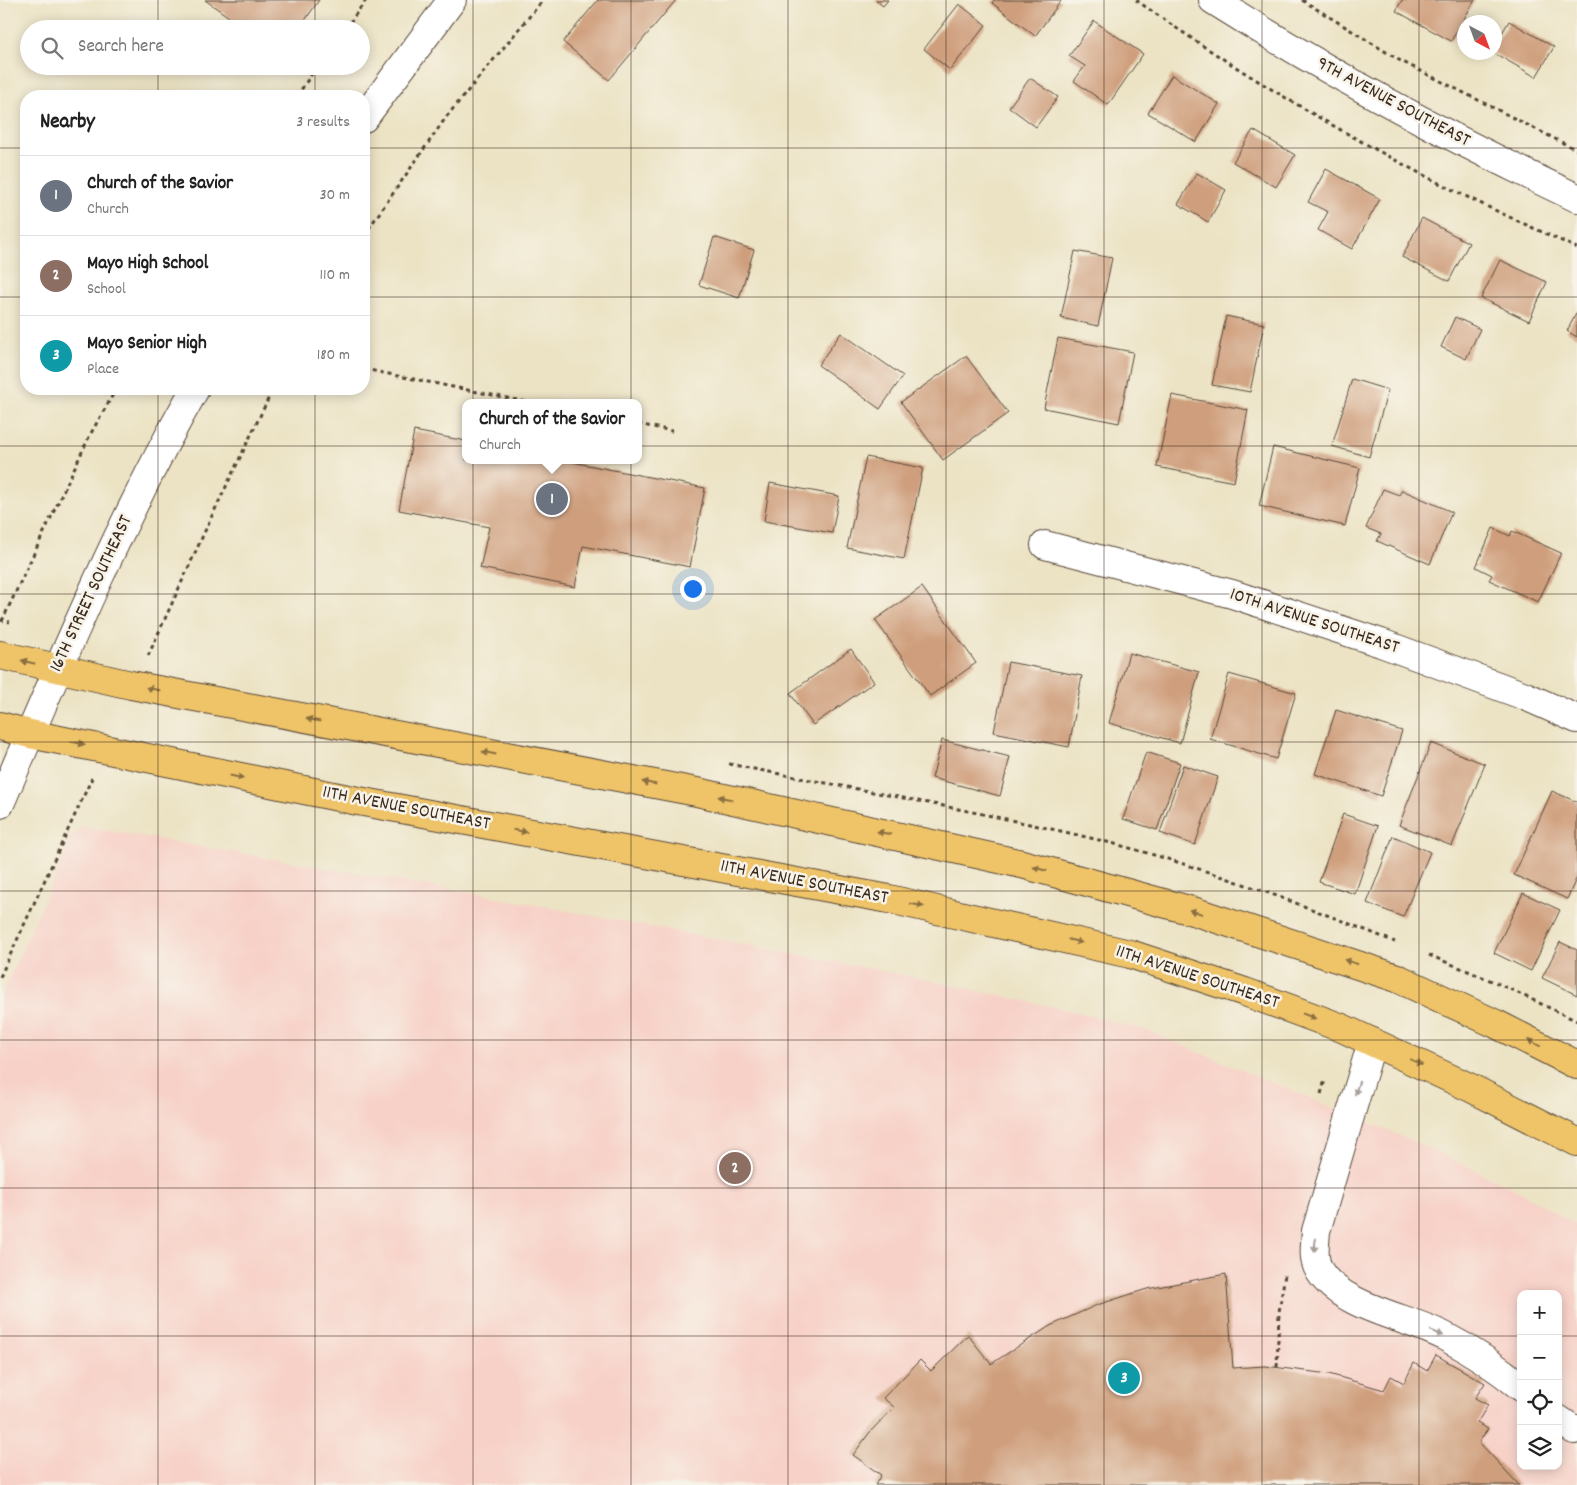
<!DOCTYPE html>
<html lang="en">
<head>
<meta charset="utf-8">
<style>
  :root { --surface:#fff; --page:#f2f2f2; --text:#222; --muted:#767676; --line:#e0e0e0; --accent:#2563eb }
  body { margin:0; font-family:Dekko,sans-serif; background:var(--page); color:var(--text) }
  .controls { position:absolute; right:15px; bottom:15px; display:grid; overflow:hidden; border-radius:10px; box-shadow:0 2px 12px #0003 }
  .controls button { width:45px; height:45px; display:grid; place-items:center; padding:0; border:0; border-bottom:1px solid var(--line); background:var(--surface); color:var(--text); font:25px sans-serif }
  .compass { position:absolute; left:1457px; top:15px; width:45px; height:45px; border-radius:50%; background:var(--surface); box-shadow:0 2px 12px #0003; rotate:139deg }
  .you { position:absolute; left:692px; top:588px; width:18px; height:18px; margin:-12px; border:4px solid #fff; border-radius:50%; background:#1a73e8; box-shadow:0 0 0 8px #1a73e833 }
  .badge { display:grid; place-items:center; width:32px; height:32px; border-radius:50%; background:var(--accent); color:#fff; font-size:16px; font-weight:700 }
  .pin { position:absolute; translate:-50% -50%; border:2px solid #fff; box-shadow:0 1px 5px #0006 }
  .popup { position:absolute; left:462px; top:399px; width:180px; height:65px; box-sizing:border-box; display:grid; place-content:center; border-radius:10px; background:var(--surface); filter:drop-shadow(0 1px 4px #0005); font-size:16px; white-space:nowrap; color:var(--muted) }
  .popup b { font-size:19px; color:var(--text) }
  .popup::after { content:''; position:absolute; left:50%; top:100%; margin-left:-10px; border:10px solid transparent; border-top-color:var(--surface) }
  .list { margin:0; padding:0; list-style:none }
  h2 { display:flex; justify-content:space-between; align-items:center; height:65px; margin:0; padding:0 20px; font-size:21px }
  h2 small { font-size:16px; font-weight:400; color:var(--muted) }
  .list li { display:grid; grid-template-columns:32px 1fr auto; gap:15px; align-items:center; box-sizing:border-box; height:80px; padding:0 20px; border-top:1px solid var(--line) }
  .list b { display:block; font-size:19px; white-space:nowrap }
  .list p { margin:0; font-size:16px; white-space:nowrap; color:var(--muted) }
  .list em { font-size:16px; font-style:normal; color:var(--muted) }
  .icon { flex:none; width:28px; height:28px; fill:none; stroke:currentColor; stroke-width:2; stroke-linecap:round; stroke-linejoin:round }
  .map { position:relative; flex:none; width:1577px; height:1485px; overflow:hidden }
  .search { position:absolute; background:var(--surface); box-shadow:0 2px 12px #0003; left:20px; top:20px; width:350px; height:55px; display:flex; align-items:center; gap:12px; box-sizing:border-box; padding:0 18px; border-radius:28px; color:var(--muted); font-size:19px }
  .panel { position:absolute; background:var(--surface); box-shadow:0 2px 12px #0003; left:20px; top:90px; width:350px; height:305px; border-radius:20px }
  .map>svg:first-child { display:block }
  .built { fill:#f7d1c8; fill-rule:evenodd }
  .building { fill:#cf9f7d }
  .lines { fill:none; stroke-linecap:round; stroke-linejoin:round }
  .minor-casing { stroke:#564637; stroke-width:30 }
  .major-casing { stroke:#564637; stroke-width:30 }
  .path { stroke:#564637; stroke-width:3; stroke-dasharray:4 4; stroke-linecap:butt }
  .minor { stroke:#fff; stroke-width:28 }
  .major { stroke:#efc469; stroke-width:28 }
  .oneway { fill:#8c6f40 }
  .oneway2 { fill:#a79f9a }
  .grid { fill:none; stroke:#3b2a1e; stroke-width:1; stroke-opacity:0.55 }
  .labels { text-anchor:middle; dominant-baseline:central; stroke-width:5; stroke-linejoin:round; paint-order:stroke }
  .street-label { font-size:19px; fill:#3b2a1e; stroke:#f7f3e8 }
</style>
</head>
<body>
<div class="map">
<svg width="1577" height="1485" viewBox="0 0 1577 1485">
  <rect width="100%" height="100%" fill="#f7f3e8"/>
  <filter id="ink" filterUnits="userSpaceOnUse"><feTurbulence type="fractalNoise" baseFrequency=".02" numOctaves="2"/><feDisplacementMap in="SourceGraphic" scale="10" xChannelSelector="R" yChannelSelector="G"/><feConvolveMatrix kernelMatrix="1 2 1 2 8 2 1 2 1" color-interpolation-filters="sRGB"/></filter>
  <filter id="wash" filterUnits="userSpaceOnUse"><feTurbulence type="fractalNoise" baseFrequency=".0096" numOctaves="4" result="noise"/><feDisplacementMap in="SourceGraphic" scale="20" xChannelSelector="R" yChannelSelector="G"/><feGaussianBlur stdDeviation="1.12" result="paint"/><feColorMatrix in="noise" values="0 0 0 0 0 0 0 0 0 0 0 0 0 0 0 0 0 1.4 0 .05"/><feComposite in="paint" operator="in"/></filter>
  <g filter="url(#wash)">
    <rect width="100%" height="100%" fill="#ece3c4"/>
    <!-- built -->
    <path class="built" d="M 81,826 L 500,898 L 893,973 L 1073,1011 L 1148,1031 L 1420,1144 L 1519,1191 L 1577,1226 L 1577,1485 L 0,1485 L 0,999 L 72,838 ZM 1521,1294 L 1558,1294 L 1558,1466 L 1521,1466 Z"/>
    <g id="blocks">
      <!-- building -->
      <path class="building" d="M 205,0 L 319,0 L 299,29 L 246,29 Z
        M 598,0 L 676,0 L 609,80 L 563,42 Z
        M 875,0 L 888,0 L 883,6 Z
        M 994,0 L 1060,0 L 1061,1 L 1035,36 L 992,3 Z
        M 1402,0 L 1475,0 L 1451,41 L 1396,11 Z
        M 959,4 L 986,25 L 950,70 L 924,49 Z
        M 1094,21 L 1143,54 L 1108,105 L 1074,81 L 1085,66 L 1069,56 Z
        M 1509,21 L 1554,47 L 1536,77 L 1494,53 L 1494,47 Z
        M 1172,75 L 1219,104 L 1196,142 L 1148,113 Z
        M 1030,78 L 1058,97 L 1036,127 L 1009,107 Z
        M 1253,130 L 1295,155 L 1276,187 L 1233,162 Z
        M 1326,169 L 1380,199 L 1352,249 L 1318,230 L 1328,212 L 1308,202 Z
        M 1197,173 L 1226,190 L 1208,222 L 1178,204 Z
        M 1422,218 L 1469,243 L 1449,281 L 1402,257 Z
        M 714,237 L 754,250 L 739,298 L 699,285 Z
        M 1075,251 L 1112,258 L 1098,326 L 1061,318 Z
        M 1500,260 L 1547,282 L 1529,321 L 1481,298 Z
        M 1577,312 L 1577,337 L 1567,331 Z
        M 1226,316 L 1264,324 L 1250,392 L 1212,385 Z
        M 1455,317 L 1480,329 L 1466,359 L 1441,347 Z
        M 841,333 L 903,376 L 880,409 L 818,365 Z
        M 1058,338 L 1133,352 L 1119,423 L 1044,408 Z
        M 966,356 L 1008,413 L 943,460 L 901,402 Z
        M 1352,379 L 1388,390 L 1369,457 L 1332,446 Z
        M 1172,395 L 1248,410 L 1234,482 L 1157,467 Z
        M 414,431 L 466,441 L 466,460 L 562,460 L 705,488 L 690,567 L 583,546 L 575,587 L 480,568 L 489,527 L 399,510 Z
        M 1273,447 L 1360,468 L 1345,526 L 1259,506 Z
        M 866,457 L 923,468 L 904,559 L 847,548 Z
        M 770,483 L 839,496 L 832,533 L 764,521 Z
        M 1383,489 L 1399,495 L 1402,490 L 1452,512 L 1430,564 L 1377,541 L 1381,534 L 1366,528 Z
        M 1493,528 L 1510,536 L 1512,531 L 1561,553 L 1538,602 L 1489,580 L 1492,575 L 1476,567 Z
        M 922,587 L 976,663 L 930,696 L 875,620 Z
        M 851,649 L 874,682 L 813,725 L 790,693 Z
        M 1129,653 L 1199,672 L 1180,743 L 1109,723 Z
        M 1008,662 L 1082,676 L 1069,747 L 994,732 Z
        M 1229,674 L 1296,693 L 1276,759 L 1210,739 Z
        M 1336,710 L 1402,731 L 1381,796 L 1315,774 Z
        M 942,740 L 1010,757 L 1000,796 L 932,778 Z
        M 1431,743 L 1485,764 L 1452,846 L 1399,825 Z
        M 1146,752 L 1180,763 L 1157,830 L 1123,819 Z
        M 1183,765 L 1218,777 L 1195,845 L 1160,833 Z
        M 1552,791 L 1577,802 L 1577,877 L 1567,899 L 1514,875 Z
        M 1343,814 L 1378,826 L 1355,894 L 1319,882 Z
        M 1393,836 L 1430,852 L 1403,917 L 1367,903 Z
        M 1523,893 L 1560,910 L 1531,971 L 1494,953 Z
        M 1560,942 L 1577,950 L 1577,995 L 1542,978 Z
        M 1226,1274 L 1233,1368 L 1265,1366 L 1329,1374 L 1384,1390 L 1391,1376 L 1404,1383 L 1414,1363 L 1427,1371 L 1436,1355 L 1485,1383 L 1475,1398 L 1488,1405 L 1477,1423 L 1488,1429 L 1479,1442 L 1519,1485 L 875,1485 L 881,1475 L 853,1455 L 870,1432 L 894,1407 L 883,1398 L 920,1360 L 931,1371 L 968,1335 L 991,1364 L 1050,1326 L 1097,1305 L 1147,1289 Z"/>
    </g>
  </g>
  <g filter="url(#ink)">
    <use href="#blocks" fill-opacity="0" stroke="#564637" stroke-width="1"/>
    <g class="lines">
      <!-- minor casing -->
      <g class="minor-casing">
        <path id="minor" d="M 1213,0 C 1330,74 1452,139 1577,198
          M 364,118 L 452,0
          M 1045,545 L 1232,594 L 1381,643 L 1525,696 L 1577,719
          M 0,804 C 60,664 119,522 195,389
          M 1372,1042 L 1316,1231 C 1315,1246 1312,1259 1320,1272 C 1343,1308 1408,1317 1444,1336 C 1471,1350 1498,1368 1521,1387
          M 1558,1419 L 1574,1430 L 1577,1429"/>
      </g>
      <!-- major casing -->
      <g class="major-casing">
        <path id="major" d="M 0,655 L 131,685 L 697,792 L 1022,864 L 1196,912 L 1397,978 L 1496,1024 L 1577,1065
          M 0,726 L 30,734 L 353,800 L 889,899 L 1130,954 L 1245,992 L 1342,1028 L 1471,1088 L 1577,1142"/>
      </g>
      <!-- path -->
      <path class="path" d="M 1136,0 C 1230,67 1331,127 1433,180 C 1480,204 1529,226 1577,248
        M 1302,0 L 1399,60 L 1577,150
        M 345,29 L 366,0
        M 297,96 L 317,66
        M 364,235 L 447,116 L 543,0
        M 364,369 L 532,403
        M 638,424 L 672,431
        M 0,620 L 10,622
        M 2,621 L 90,435 L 116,389
        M 148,656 L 210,520 L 273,389
        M 729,764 C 854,789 979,811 1103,841 C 1202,866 1301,904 1395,942
        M 1429,955 L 1497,983 L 1577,1021
        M 0,977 L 92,778
        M 1321,1094 L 1325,1080
        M 1277,1367 L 1279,1312 L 1285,1274"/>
      <!-- minor -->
      <use href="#minor" class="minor"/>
      <!-- major -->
      <use href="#major" class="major"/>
    </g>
    <!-- one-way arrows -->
    <defs><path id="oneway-solid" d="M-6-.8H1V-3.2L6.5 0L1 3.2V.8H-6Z" transform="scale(1.25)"/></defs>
    <g class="oneway">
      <use href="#oneway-solid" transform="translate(28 662) rotate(-166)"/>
      <use href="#oneway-solid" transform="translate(153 689) rotate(-169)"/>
      <use href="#oneway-solid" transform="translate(313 720) rotate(-169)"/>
      <use href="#oneway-solid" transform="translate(78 743) rotate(11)"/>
      <use href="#oneway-solid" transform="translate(489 753) rotate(-169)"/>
      <use href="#oneway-solid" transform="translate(237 777) rotate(12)"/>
      <use href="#oneway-solid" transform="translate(649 783) rotate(-169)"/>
      <use href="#oneway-solid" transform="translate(725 798) rotate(-168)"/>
      <use href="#oneway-solid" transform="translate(520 831) rotate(10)"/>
      <use href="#oneway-solid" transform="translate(884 833) rotate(-168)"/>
      <use href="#oneway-solid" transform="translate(1040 869) rotate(-165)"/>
      <use href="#oneway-solid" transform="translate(917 905) rotate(12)"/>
      <use href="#oneway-solid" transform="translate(1196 912) rotate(-163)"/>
      <use href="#oneway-solid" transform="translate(1075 941) rotate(14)"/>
      <use href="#oneway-solid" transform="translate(1351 962) rotate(-162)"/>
      <use href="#oneway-solid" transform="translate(1309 1016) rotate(21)"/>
      <use href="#oneway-solid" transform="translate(1534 1043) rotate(-153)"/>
      <use href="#oneway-solid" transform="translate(1416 1062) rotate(25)"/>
    </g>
    <g class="oneway2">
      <use href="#oneway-solid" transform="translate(1357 1088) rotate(108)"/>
      <use href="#oneway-solid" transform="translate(1315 1245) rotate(97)"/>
      <use href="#oneway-solid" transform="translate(1437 1333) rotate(23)"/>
    </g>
  </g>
  <!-- grid -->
  <path class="grid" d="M 158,0 L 158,29M 315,0 L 315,29M 473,0 L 473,1485M 631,0 L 631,1485M 788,0 L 788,1485M 946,0 L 946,1485M 1104,0 L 1104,1485M 1262,0 L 1262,1485M 1419,0 L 1419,1485M 158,66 L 158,96M 315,66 L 315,96M 0,148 L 26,148M 364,148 L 1577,148M 0,297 L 26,297M 364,297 L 1577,297M 158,389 L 158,1485M 315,389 L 315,1485M 0,446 L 1577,446M 0,594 L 1577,594M 0,742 L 1577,742M 0,891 L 1577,891M 0,1040 L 1577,1040M 0,1188 L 1577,1188M 0,1336 L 1521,1336M 1558,1336 L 1577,1336"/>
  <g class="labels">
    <!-- street labels -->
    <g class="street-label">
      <text transform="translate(1393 103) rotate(28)">9TH AVENUE SOUTHEAST</text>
      <text transform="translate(92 594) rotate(-65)">16TH STREET SOUTHEAST</text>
      <text transform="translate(1314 622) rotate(18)">10TH AVENUE SOUTHEAST</text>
      <text transform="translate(406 809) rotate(11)">11TH AVENUE SOUTHEAST</text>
      <text transform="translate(804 883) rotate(11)">11TH AVENUE SOUTHEAST</text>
      <text transform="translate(1197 978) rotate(18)">11TH AVENUE SOUTHEAST</text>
    </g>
  </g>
</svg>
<div class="controls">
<button>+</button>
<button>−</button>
<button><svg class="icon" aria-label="locate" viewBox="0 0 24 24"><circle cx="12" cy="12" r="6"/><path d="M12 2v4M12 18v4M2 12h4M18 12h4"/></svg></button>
<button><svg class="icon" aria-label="layers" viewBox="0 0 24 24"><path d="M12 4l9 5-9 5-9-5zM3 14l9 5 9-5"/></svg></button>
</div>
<svg class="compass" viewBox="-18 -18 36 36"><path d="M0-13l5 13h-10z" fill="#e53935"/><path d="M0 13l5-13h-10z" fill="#767676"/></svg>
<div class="you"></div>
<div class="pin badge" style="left:552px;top:499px;background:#6b7280">1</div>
<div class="popup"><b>Church of the Savior</b>Church</div>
<div class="pin badge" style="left:735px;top:1168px;background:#8d6e63">2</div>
<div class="pin badge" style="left:1124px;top:1378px;background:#0f9aa8">3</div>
<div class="search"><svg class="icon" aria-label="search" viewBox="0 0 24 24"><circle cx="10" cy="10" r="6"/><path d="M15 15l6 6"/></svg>Search here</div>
<section class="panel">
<h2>Nearby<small>3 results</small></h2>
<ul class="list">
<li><span class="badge" style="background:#6b7280">1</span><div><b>Church of the Savior</b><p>Church</p></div><em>30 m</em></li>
<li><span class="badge" style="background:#8d6e63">2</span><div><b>Mayo High School</b><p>School</p></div><em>110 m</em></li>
<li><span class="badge" style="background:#0f9aa8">3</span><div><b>Mayo Senior High</b><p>Place</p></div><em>180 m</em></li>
</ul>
</section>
</div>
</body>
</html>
